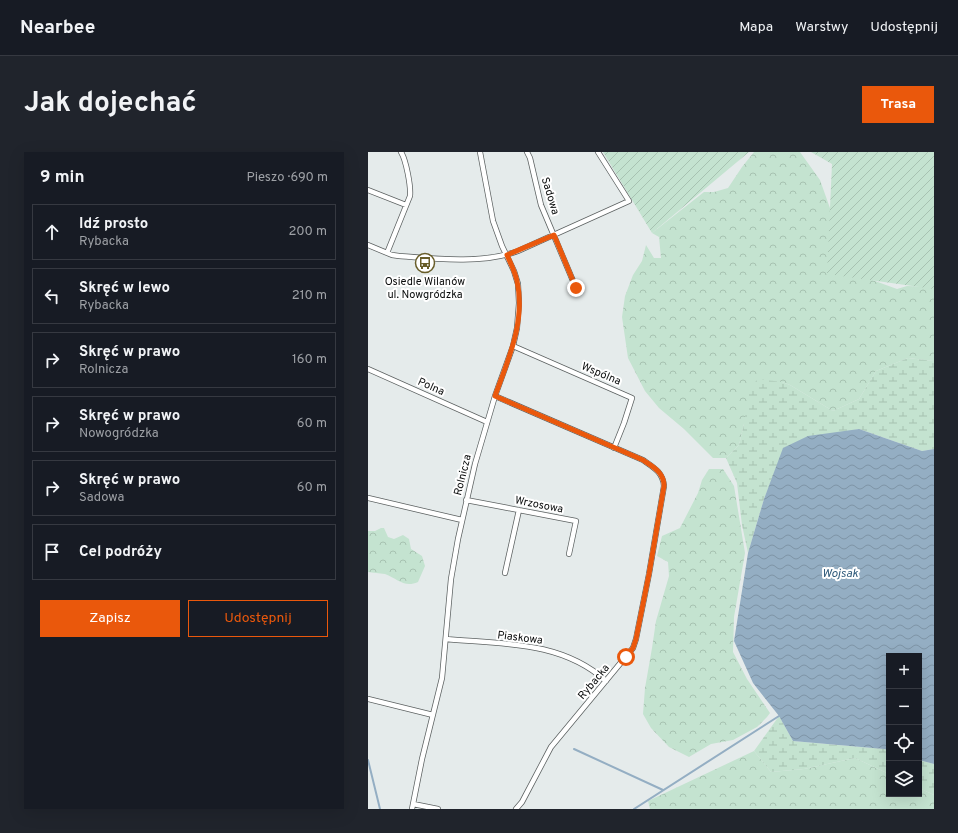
<!DOCTYPE html>
<html lang="pl">
<head>
<meta charset="utf-8">
<style>
  :root { --surface:#171b24; --page:#20242c; --text:#f1f3f6; --muted:#9ea1a6; --line:#363941; --accent:#ea580c }
  body { margin:0; font-family:Overpass,sans-serif; background:var(--page); color:var(--text) }
  .controls { position:absolute; right:12px; bottom:12px; display:grid; overflow:hidden; border-radius:0px; box-shadow:0 4px 16px #0002 }
  .controls button { width:36px; height:36px; display:grid; place-items:center; padding:0; border:0; border-bottom:1px solid var(--line); background:var(--surface); color:var(--text); font:20px sans-serif }
  .stop { position:absolute; width:12px; height:12px; margin:-9px; border:3px solid #ea580c; border-radius:50%; background:#fff }
  .stop.end { background:#ea580c; border-color:#fff; box-shadow:0 1px 4px #0008 }
  .list { margin:0; padding:0; list-style:none }
  h2 { display:flex; justify-content:space-between; align-items:center; height:52px; margin:0; padding:0 16px; font-size:17px }
  h2 small { font-size:13px; font-weight:400; color:var(--muted) }
  .list li { display:grid; grid-template-columns:26px 1fr auto; gap:12px; align-items:center; box-sizing:border-box; height:56px; margin:0 8px 8px; padding:0 8px; border:1px solid var(--line); border-radius:0px }
  .list b { display:block; font-size:15px; white-space:nowrap }
  .list p { margin:0; font-size:13px; white-space:nowrap; color:var(--muted) }
  .list em { font-size:13px; font-style:normal; color:var(--muted) }
  .actions { display:flex; gap:8px; padding:12px 16px }
  .actions a { flex:1; padding:9px 0; border:1px solid var(--accent); border-radius:0px; text-align:center; font-size:14px; color:var(--accent) }
  .actions .main { background:var(--accent); color:#fff }
  .icon { flex:none; width:22px; height:22px; fill:none; stroke:currentColor; stroke-width:2; stroke-linecap:round; stroke-linejoin:round }
  .map { position:relative; flex:none; width:566px; height:657px; overflow:hidden; border-radius:0px }
  header { display:flex; align-items:center; gap:24px; box-sizing:border-box; height:56px; padding:0 20px; background:var(--surface); border-bottom:1px solid var(--line) }
  header strong { font-size:19px }
  nav { display:flex; gap:22px; margin-inline-start:auto; font-size:14px }
  .intro { display:flex; align-items:center; justify-content:space-between; box-sizing:border-box; height:96px; padding:0 24px }
  h1 { margin:0; font-size:28px }
  .button { padding:10px 18px; border-radius:0px; background:var(--accent); color:#fff; font-size:14px; font-weight:700 }
  main { display:flex; gap:24px; padding:0 24px }
  aside { flex:1; background:var(--surface); border-radius:0px; box-shadow:0 4px 16px #0002 }
  .map>svg:first-child { display:block }
  .forest { fill:url(#forest-crowns) }
  .wetland { fill:url(#wetland-marsh) }
  .garden { fill:url(#garden-furrows) }
  .water { fill:url(#water-waves) }
  .lines { fill:none; stroke-linecap:round; stroke-linejoin:round }
  .stream { stroke:#94aec3; stroke-width:2 }
  .minor-casing { stroke:#5c6161; stroke-width:6 }
  .minor { stroke:#fff; stroke-width:4.5 }
  .route { stroke:#ea580c; stroke-width:5 }
  .labels { text-anchor:middle; dominant-baseline:central; stroke-width:4; stroke-linejoin:round; paint-order:stroke }
  .street-label { font-size:11px; fill:#0a0c0c; stroke:#fff }
  .poi-label { font-size:11px; fill:#0a0c0c; stroke:#fff }
  .water-label { font-size:12px; font-style:italic; fill:#2f5a7a; stroke:#fff }
</style>
</head>
<body>
<header>
<strong>Nearbee</strong>
<nav><a>Mapa</a><a>Warstwy</a><a>Udostępnij</a></nav>
</header>
<div class="intro"><h1>Jak dojechać</h1><a class="button">Trasa</a></div>
<main>
<aside>
<h2>9 min<small>Pieszo · 690 m</small></h2>
<ul class="list">
<li><svg class="icon" aria-label="ahead" viewBox="0 0 24 24"><path d="M12 20V5M6 11l6-6 6 6"/></svg><div><b>Idź prosto</b><p>Rybacka</p></div><em>200 m</em></li>
<li><svg class="icon" aria-label="left" viewBox="0 0 24 24"><path d="M17 20v-9H6M10 6l-5 5 5 5"/></svg><div><b>Skręć w lewo</b><p>Rybacka</p></div><em>210 m</em></li>
<li><svg class="icon" aria-label="right" viewBox="0 0 24 24"><path d="M7 20v-9h11M14 6l5 5-5 5"/></svg><div><b>Skręć w prawo</b><p>Rolnicza</p></div><em>160 m</em></li>
<li><svg class="icon" aria-label="right" viewBox="0 0 24 24"><path d="M7 20v-9h11M14 6l5 5-5 5"/></svg><div><b>Skręć w prawo</b><p>Nowogródzka</p></div><em>60 m</em></li>
<li><svg class="icon" aria-label="right" viewBox="0 0 24 24"><path d="M7 20v-9h11M14 6l5 5-5 5"/></svg><div><b>Skręć w prawo</b><p>Sadowa</p></div><em>60 m</em></li>
<li><svg class="icon" aria-label="arrive" viewBox="0 0 24 24"><path d="M6 21V4h12l-3 4 3 4H6"/></svg><div><b>Cel podróży</b></div></li>
</ul>
<div class="actions"><a class="main">Zapisz</a><a>Udostępnij</a></div>
</aside>
<div class="map">
<svg width="566" height="657" viewBox="0 0 566 657">
  <defs>
    <pattern id="forest-crowns" width="20" height="18" patternUnits="userSpaceOnUse"><rect width="20" height="18" fill="#c4e3d0"/><path d="M2 6a3 3 0 1 1 6 0M12 15a3 3 0 1 1 6 0" fill="none" stroke="#a7c2b1"/></pattern>
    <pattern id="wetland-marsh" width="20" height="14" patternUnits="userSpaceOnUse"><rect width="20" height="14" fill="#c4e3d0"/><path d="M1 5h8M5 5V1M11 12h8M15 12V8" fill="none" stroke="#a7c2b1"/></pattern>
    <pattern id="garden-furrows" width="10" height="10" patternUnits="userSpaceOnUse"><rect width="10" height="10" fill="#c4e3d0"/><path d="M-1 1l2-2M0 10L10 0M9 11l2-2" fill="none" stroke="#a7c2b1"/></pattern>
    <pattern id="water-waves" width="16" height="10" patternUnits="userSpaceOnUse"><rect width="16" height="10" fill="#94aec3"/><path d="M0 5q4-4 8 0t8 0" fill="none" stroke="#7e94a6"/></pattern>
  </defs>
  <rect width="100%" height="100%" fill="#e5ebeb"/>
  <!-- forest -->
  <path class="forest" d="M 386,0 L 432,0 L 452,28 L 485,121 L 529,137 L 539,134 L 566,135 L 566,209 L 540,206 L 508,219 L 491,247 L 465,259 L 422,233 L 414,230 L 376,272 L 371,293 L 358,306 L 345,306 L 316,277 L 291,256 L 277,239 L 260,206 L 254,165 L 257,144 L 265,123 L 274,109 L 278,93 L 286,106 L 293,106 L 291,85 L 284,81 L 336,40 L 346,40 L 360,36 L 374,15 Z
    M 341,317 L 355,317 L 366,334 L 377,401 L 366,465 L 365,500 L 379,527 L 402,561 L 399,565 L 389,575 L 365,588 L 343,592 L 321,605 L 301,595 L 283,576 L 275,562 L 277,536 L 284,496 L 288,469 L 301,424 L 300,410 L 289,404 L 294,384 L 312,376 L 330,341 L 334,328 Z
    M 13,376 L 16,376 L 20,385 L 26,387 L 35,383 L 41,387 L 43,397 L 54,404 L 57,414 L 50,430 C 36,436 30,427 17,422 C 11,421 5,421 0,420 L 0,379 L 7,379 Z
    M 386,599 L 403,620 L 436,617 L 487,606 L 521,622 L 521,642 L 551,642 L 551,636 L 566,643 L 566,657 L 282,657 L 280,649 Z"/>
  <!-- wetland -->
  <path class="wetland" d="M 540,206 L 566,209 L 566,297 L 554,299 L 491,277 L 416,296 L 396,347 L 380,401 L 374,373 L 369,331 L 358,306 L 371,293 L 376,272 L 381,236 L 390,227 L 414,230 L 422,233 L 465,259 L 491,247 L 508,219 Z
    M 411,564 L 425,589 L 516,597 L 521,598 L 521,622 L 487,606 L 436,617 L 403,620 L 386,599 Z
    M 551,608 L 566,612 L 566,643 L 551,636 Z"/>
  <!-- garden -->
  <path class="garden" d="M 235,0 L 381,0 L 284,81 Z
    M 443,0 L 566,0 L 566,137 L 459,122 L 464,12 Z"/>
  <!-- water -->
  <path class="water" d="M 491,277 L 554,299 L 566,297 L 566,612 L 551,608 L 551,504 L 521,504 L 521,598 L 516,597 L 425,589 L 411,564 L 385,531 L 366,489 L 380,401 L 396,347 L 415,296 L 440,284 Z"/>
  <g class="lines">
    <!-- stream -->
    <path class="stream" d="M 206,597 L 295,638
      M 0,608 L 12,657
      M 266,657 L 411,564"/>
    <!-- minor casing -->
    <g class="minor-casing">
      <path id="minor" d="M 159,0 L 162,6 L 173,53 L 208,136
        M 0,38 L 38,53
        M 0,93 L 24,103 L 31,104 C 68,107 115,112 150,99 L 261,49 L 230,0
        M 19,101 L 42,44 C 43,34 38,8 33,0
        M 145,194 L 264,246 L 256,271 L 246,296
        M 0,217 L 119,270
        M 127,244 L 275,308 C 285,315 295,320 296,334 L 281,422 L 268,487 L 265,496 L 183,595 L 154,650 L 148,657
        M 0,346 L 94,368
        M 98,348 L 208,369 L 201,402
        M 137,421 L 151,358
        M 78,487 C 135,492 194,489 238,529
        M 0,547 L 65,563
        M 45,652 L 70,657
        M 44,657 L 54,607 L 74,526 L 83,427 L 90,387 L 107,312 L 127,244 L 145,194 L 149,176 L 151,151 L 150,132 L 146,119 L 134,94 L 125,69 L 112,0"/>
    </g>
    <!-- minor -->
    <use href="#minor" class="minor"/>
  </g>
  <g class="lines">
    <!-- route -->
    <path class="route" d="M 208,136 L 186,83 L 139,103 C 143,112 147,120 149,129 C 158,169 140,208 127,244 L 275,308 C 285,315 296,320 296,334 L 281,422 L 268,487 L 265,496 L 258,505"/>
  </g>
  <!-- icons -->
  <defs>
    <g id="bus-ring" transform="scale(1)"><circle r="9.5" fill="#fff" stroke="#685d29" stroke-width="1.5"/><path d="M-5-6H5V4H4V6H2V4H-2V6H-4V4H-5ZM-3.5-4V0h7V-4ZM-3.5 1.2v1.5H-2V1.2ZM2 1.2v1.5H3.5V1.2Z" fill="#685d29"/></g>
  </defs>
  <g fill-rule="evenodd">
    <use href="#bus-ring" x="57" y="111"/>
  </g>
  <g class="labels">
    <!-- street labels -->
    <g class="street-label">
      <text transform="translate(182 44) rotate(73)">Sadowa</text>
      <text transform="translate(233 222) rotate(23)">Wspólna</text>
      <text transform="translate(63 235) rotate(24)">Polna</text>
      <text transform="translate(95 323) rotate(-76)">Rolnicza</text>
      <text transform="translate(171 353) rotate(11)">Wrzosowa</text>
      <text transform="translate(152 486) rotate(7)">Piaskowa</text>
      <text transform="translate(226 530) rotate(-50)">Rybacka</text>
    </g>
    <!-- poi labels -->
    <g class="poi-label">
      <text x="57" y="130">Osiedle Wilanów<tspan x="57" dy="13">ul. Nowgródzka</tspan></text>
    </g>
    <!-- water labels -->
    <g class="water-label">
      <text x="472" y="422">Wojsak</text>
    </g>
  </g>
</svg>
<div class="controls">
<button>+</button>
<button>−</button>
<button><svg class="icon" aria-label="locate" viewBox="0 0 24 24"><circle cx="12" cy="12" r="6"/><path d="M12 2v4M12 18v4M2 12h4M18 12h4"/></svg></button>
<button><svg class="icon" aria-label="layers" viewBox="0 0 24 24"><path d="M12 4l9 5-9 5-9-5zM3 14l9 5 9-5"/></svg></button>
</div>
<div class="stop" style="left:258px;top:505px"></div>
<div class="stop end" style="left:208px;top:136px"></div>
</div>
</main>
</body>
</html>
